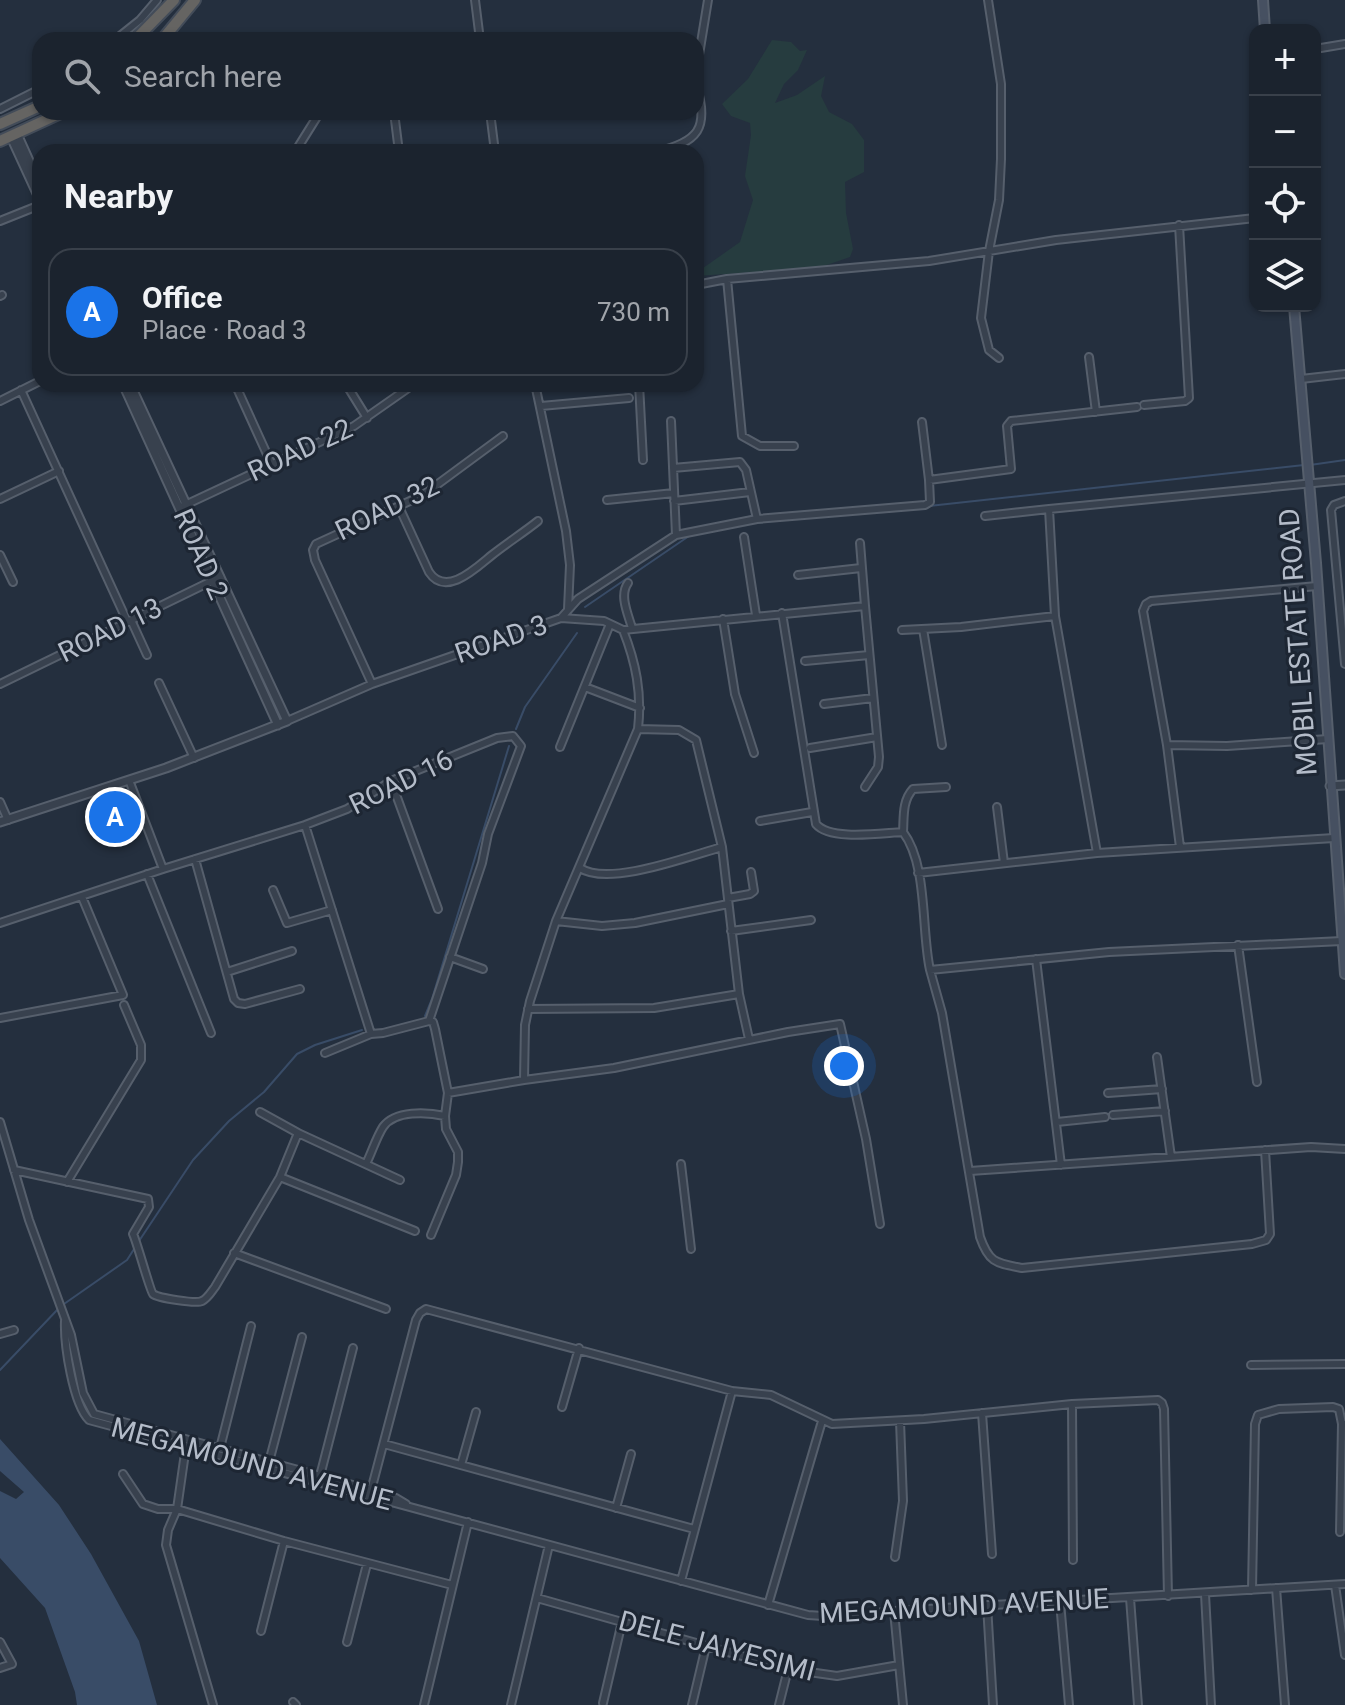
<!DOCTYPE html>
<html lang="en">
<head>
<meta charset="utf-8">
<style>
  :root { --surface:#1b232e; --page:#242b36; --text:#f1f3f6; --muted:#a0a4aa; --line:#39404a; --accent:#1a73e8 }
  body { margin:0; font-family:Roboto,sans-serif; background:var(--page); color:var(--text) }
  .controls { position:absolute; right:24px; top:24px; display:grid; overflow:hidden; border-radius:16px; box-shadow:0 2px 6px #0004 }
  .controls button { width:72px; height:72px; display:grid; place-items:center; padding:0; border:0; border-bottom:2px solid var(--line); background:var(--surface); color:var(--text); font:40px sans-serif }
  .you { position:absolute; left:844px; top:1066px; width:28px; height:28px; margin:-20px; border:6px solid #fff; border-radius:50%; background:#1a73e8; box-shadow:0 0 0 12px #1a73e833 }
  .badge { display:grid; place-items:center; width:52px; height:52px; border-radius:50%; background:var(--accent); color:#fff; font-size:26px; font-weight:700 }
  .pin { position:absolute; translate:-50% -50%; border:4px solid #fff; box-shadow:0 2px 8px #0006 }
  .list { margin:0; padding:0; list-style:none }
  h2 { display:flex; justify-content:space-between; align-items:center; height:104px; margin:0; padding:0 32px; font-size:34px }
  h2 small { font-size:26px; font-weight:400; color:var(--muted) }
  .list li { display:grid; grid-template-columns:52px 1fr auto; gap:24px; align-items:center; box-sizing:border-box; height:128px; margin:0 16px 16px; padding:0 16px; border:2px solid var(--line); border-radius:24px }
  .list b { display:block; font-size:30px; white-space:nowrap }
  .list p { margin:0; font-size:26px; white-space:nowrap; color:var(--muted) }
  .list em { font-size:26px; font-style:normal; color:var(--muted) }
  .icon { flex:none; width:44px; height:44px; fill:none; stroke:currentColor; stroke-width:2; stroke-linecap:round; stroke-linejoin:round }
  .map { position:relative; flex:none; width:1345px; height:1705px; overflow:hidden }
  .search { position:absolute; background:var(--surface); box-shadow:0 2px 6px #0004; left:32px; top:32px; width:672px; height:88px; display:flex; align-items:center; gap:20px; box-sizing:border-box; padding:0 28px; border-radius:24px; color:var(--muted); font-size:30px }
  .panel { position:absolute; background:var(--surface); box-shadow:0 2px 6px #0004; left:32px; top:144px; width:672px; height:248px; border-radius:24px }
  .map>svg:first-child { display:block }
  .green { fill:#263c3f }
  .water { fill:#394c67 }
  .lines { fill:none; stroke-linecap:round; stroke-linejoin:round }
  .stream { stroke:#394c67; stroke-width:2 }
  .minor-casing { stroke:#565f6c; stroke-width:10 }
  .tertiary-casing { stroke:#565f6c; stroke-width:11 }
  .secondary-casing { stroke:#565f6c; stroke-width:12 }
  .trunk-casing { stroke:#434c59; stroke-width:14 }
  .minor { stroke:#38414e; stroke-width:6 }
  .tertiary { stroke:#38414e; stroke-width:7 }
  .secondary { stroke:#465061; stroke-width:8 }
  .trunk { stroke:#656462; stroke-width:10 }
  .labels { text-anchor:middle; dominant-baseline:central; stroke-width:6; stroke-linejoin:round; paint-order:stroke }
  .street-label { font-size:28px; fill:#b4bcc9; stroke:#1d2633 }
</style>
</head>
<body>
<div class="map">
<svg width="1345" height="1705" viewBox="0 0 1345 1705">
  <rect width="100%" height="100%" fill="#242f3e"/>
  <!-- green -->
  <path class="green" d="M 772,40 L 791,42 L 800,51 L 807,50 L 798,70 L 784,84 L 775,103 L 797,95 L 825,76 L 821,96 L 829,112 L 852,124 L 864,140 L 864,172 L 845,182 L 846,213 L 853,249 L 850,257 L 818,268 L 696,276 L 696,273 L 740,242 L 753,200 L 745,176 L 751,135 L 750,123 L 731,116 L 722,104 L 748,79 Z"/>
  <!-- water -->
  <path class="water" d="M 0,1439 L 59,1505 L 91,1554 L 139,1641 L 157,1705 L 77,1705 L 75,1692 L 45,1608 L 0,1558 L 0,1491 L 16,1499 L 24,1492 L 0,1471 Z"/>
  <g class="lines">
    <!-- stream -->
    <path class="stream" d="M 1310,465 L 1345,460
      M 929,506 L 1304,465
      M 753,523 L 783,520
      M 585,607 L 689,536
      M 516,729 L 525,707 L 577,633
      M 425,1016 L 432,999 L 509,746
      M 139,1241 L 193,1160 L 229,1121 L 264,1092 L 297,1054 L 315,1045 L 362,1030
      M 64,1304 L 127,1260 L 136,1246
      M 0,1370 L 59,1308"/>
    <!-- minor casing -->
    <g class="minor-casing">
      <path id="minor" d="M 475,0 L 480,40
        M 988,0 L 1001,84 L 1001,159 L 999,200 L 989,251 L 981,318 L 989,350 L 999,358
        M 115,40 L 140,20 L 157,0
        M 1315,49 L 1345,44
        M 696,73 L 708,0
        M 0,109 L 40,89
        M 394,112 L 399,152
        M 490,112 L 495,152
        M 295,152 L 320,112
        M 656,152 C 698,142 710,129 696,84
        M 0,221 L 40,205
        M 696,285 L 727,279
        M 0,296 L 2,295
        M 1089,357 L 1096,412
        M 1301,379 L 1345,374
        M 235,384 L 271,463
        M 346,384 L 367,418
        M 535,384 L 566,531 L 570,565 L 568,609
        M 639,384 L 643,460
        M 21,390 L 127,621
        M 0,401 L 40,381
        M 1144,405 L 1185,401 L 1189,398 L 1179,225
        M 541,406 L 629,398
        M 671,421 L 676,535
        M 922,422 L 929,480
        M 794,446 L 760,446 L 742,436 L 727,279 L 929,261 L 1056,240 L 1255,218
        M 0,499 L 59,471
        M 607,500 L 674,493
        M 674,501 L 750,492
        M 1345,501 L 1334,505 L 1331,510 L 1345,664
        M 183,506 L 354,426 L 414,384
        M 399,507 L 429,572 C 446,598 477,567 492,555 C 507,543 523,533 538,521
        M 985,516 L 1049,509
        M 757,519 L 925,505 L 930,502 L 929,480 L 1011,469 L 1007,426 L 1011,421 L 1137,407
        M 744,537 L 756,615
        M 0,555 L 13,582
        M 798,575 L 861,568
        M 628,583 C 619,595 628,614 632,628
        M 865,606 L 879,757 L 878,767 L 865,787
        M 782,613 L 816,824 C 830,841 881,833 903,832 C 928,865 921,929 930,970
        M 561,618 L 578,599 L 676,535 L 757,519 L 746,470 L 740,462 L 673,468
        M 723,619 L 735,694 L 754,753
        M 131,620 L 147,655
        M 923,629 L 942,745
        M 623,630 L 865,606 L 860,543
        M 902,630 L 961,627 L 1055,616
        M 805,661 L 869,655
        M 159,683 L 194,758
        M 0,684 L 220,577
        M 372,684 L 315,560 L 313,550 L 316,544 L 423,495 L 503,436
        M 585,687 L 640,708
        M 824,704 L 873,698
        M 287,721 L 372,684 L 561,618 L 604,621 L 623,630 C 636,663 642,693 638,729 L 556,921 L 530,1001 L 525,1025 L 524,1080 L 448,1093
        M 1167,745 L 1227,746 L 1328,739
        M 560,747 L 610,624
        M 810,748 L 877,737
        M 129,780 L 163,869
        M 391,781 L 438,909
        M 0,802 L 8,820
        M 997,807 L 1004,863
        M 760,821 L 812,812
        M 305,825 L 371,1034 L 383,1033 L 429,1021 L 433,1022 L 435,1029 L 448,1093 L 445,1116 L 446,1129 L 458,1152 L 458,1162 L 456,1175 L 431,1235
        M 903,832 C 904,817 902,801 913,789 L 946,787
        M 1180,847 L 1167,745 L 1143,611 L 1146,604 L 1151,601 L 1317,586
        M 1097,853 L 1055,616 L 1049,509 L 1345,480
        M 195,859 L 234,999 L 238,1003 L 245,1004 L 300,989
        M 580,868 C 609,887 689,856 722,847
        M 918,873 L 1097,853 L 1334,838
        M 147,874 L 211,1033
        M 273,890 L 287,923 L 332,910
        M 728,898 L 750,894 L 754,891 L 751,872
        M 556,921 L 602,926 L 635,923 L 728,904
        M 0,923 L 163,869 L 305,825 L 347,809 L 391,781 L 497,738 L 513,736 L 521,746 L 488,834 L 482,863 L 429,1021
        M 731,931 L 811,920
        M 1238,945 L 1257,1082
        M 450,957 L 483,969
        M 1036,959 L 1061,1165
        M 227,972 L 292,951
        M 739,994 L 749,1039
        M 528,1009 L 654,1008 L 739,994 L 722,847 L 696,740 L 679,730 L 638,729
        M 0,1018 L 123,995 L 82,897
        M 325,1053 L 371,1034
        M 1157,1057 L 1171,1157
        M 524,1080 L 614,1068 L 788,1032 L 840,1024 L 866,1139 L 880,1224
        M 1108,1093 L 1162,1089
        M 260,1112 L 298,1133
        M 1113,1115 L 1165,1111
        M 0,1122 L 29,1220 L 71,1335 L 83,1393 L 94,1414 L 371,1490 L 396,1498 L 406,1504
        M 1057,1122 L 1105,1117
        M 1265,1150 L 1270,1234 L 1266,1240 L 1252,1244 L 1022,1268 C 996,1263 989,1263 980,1237 L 942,1013 L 930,970 L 1109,952 L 1342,941
        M 366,1164 C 372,1152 376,1138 383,1127 C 395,1110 427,1112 445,1116
        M 681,1164 L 691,1249
        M 14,1170 L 148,1199 L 149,1207 L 133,1234 C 137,1242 150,1291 153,1294 C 158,1298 196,1304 202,1301 C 208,1298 211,1292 215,1287 L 280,1177 L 298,1133 L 400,1180
        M 970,1171 L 1311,1147 L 1345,1149
        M 280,1177 L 415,1231
        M 67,1182 L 141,1060 L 141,1045 L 124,1005
        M 234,1253 L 386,1309
        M 65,1321 C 64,1345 73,1404 89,1420 L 808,1615 L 838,1617 L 894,1611 L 1345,1584
        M 0,1334 L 14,1330
        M 1251,1365 L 1345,1364
        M 1072,1404 L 1073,1560
        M 562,1407 L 579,1348
        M 982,1413 L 992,1554
        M 384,1444 L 694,1529
        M 186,1446 L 177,1509 L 168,1530 L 166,1545 L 213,1705
        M 220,1448 L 251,1326
        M 269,1462 L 302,1337
        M 461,1465 L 476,1412
        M 123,1474 L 143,1504 L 158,1509 L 177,1509 L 284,1541 L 452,1585
        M 320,1476 L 353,1348
        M 369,1498 L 416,1320 L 420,1313 L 426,1309 L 732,1391 L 771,1395 L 832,1424 L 924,1419 L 1072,1404 L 1158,1400 L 1162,1403 L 1164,1409 L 1168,1596
        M 616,1508 L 631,1454
        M 1340,1532 L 1342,1424
        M 895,1557 L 903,1501 L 900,1421
        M 681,1581 L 732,1391
        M 1335,1585 L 1345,1655
        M 1276,1588 L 1285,1705
        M 1252,1590 L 1255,1424 L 1258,1415 L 1279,1409 L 1333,1407 L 1339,1409 L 1342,1424 L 1345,1424
        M 1205,1594 L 1211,1705
        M 537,1598 L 788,1669 L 837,1676 L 899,1665
        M 1130,1598 L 1138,1705
        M 1060,1602 L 1069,1705
        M 768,1605 L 822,1421
        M 987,1605 L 993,1705
        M 894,1611 L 903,1705
        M 261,1631 L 284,1541
        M 0,1642 L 12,1664 L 0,1668
        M 347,1642 L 367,1564
        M 293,1702 L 296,1705
        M 603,1703 L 622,1622
        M 424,1705 L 468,1522
        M 511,1705 L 549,1545
        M 692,1705 L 706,1646
        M 779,1705 L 788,1669"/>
    </g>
    <!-- tertiary casing -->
    <g class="tertiary-casing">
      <path id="tertiary" d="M 17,134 L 40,185
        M 11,137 L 40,200
        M 123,384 L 278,725
        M 1330,786 L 1345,785
        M 0,822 L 166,768 L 287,721 L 130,384"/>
    </g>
    <!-- secondary casing -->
    <g class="secondary-casing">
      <path id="secondary" d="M 1263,0 L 1265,30
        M 1294,306 L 1316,563 L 1345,974"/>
    </g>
    <!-- trunk casing -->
    <g class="trunk-casing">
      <path id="trunk" d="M 135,40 L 174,0
        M 162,40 L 195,0
        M 0,124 L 40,106
        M 0,141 L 63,112"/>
    </g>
    <!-- minor -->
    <use href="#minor" class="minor"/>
    <!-- tertiary -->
    <use href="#tertiary" class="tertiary"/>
    <!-- secondary -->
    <use href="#secondary" class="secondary"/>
    <!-- trunk -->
    <use href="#trunk" class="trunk"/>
  </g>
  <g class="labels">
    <!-- street labels -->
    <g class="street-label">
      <text transform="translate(300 450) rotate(-25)">ROAD 22</text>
      <text transform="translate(387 508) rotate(-26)">ROAD 32</text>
      <text transform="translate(201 554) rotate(66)">ROAD 2</text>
      <text transform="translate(110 630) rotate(-26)">ROAD 13</text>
      <text transform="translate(501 639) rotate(-19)">ROAD 3</text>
      <text transform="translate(1298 642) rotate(-94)">MOBIL ESTATE ROAD</text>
      <text transform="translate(401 782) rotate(-26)">ROAD 16</text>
      <text transform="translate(252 1464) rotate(15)">MEGAMOUND AVENUE</text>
      <text transform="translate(964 1606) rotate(-3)">MEGAMOUND AVENUE</text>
      <text transform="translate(717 1646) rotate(15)">DELE JAIYESIMI</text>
    </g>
  </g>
</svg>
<div class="controls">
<button>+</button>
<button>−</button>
<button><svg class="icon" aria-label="locate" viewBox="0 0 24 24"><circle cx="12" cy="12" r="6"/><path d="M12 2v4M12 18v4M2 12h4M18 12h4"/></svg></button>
<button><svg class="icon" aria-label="layers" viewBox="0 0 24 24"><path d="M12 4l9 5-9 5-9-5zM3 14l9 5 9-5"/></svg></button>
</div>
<div class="you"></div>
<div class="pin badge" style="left:115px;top:817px">A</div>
<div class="search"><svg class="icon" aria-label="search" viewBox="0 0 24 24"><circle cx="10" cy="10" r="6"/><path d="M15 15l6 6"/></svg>Search here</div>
<section class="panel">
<h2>Nearby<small></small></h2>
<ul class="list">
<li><span class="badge">A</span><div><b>Office</b><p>Place · Road 3</p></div><em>730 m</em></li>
</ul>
</section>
</div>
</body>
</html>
